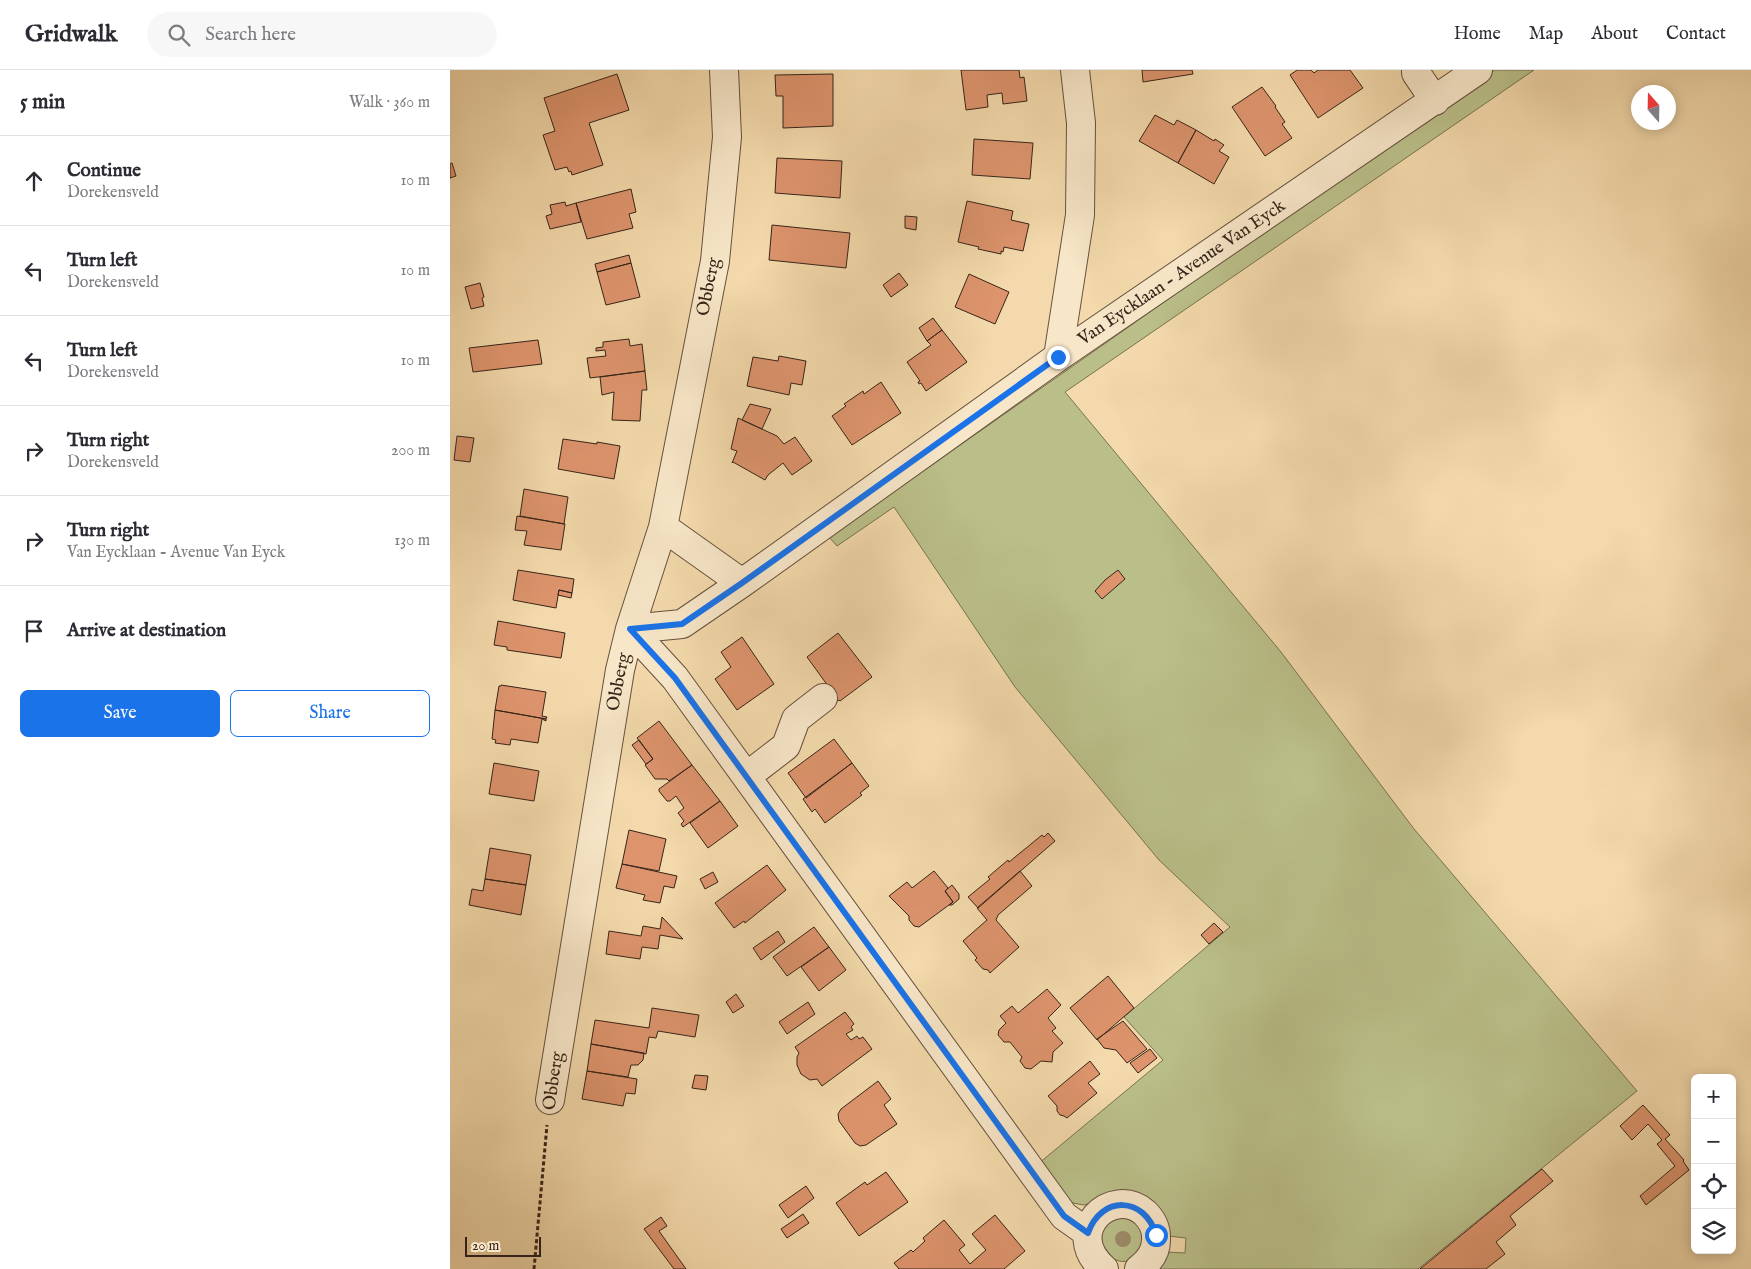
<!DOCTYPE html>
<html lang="en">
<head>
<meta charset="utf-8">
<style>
  :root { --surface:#fff; --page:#f7f7f7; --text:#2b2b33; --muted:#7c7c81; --line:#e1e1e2; --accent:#1a73e8 }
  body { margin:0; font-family:"IM FELL English",serif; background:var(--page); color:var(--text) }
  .controls { position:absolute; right:15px; bottom:15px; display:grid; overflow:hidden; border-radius:8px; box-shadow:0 2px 12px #0003 }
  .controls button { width:45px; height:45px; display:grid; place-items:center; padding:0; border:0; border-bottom:1px solid var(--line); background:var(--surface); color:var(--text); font:25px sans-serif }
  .compass { position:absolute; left:1181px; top:15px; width:45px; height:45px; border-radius:50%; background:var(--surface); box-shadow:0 2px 12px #0003; rotate:340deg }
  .scale { position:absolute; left:15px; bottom:12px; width:76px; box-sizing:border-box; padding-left:5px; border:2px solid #372419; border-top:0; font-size:14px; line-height:18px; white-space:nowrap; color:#372419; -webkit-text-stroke:4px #f7e6c8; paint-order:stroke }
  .stop { position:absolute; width:15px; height:15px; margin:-11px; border:4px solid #1a73e8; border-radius:50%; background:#fff }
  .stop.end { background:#1a73e8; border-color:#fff; box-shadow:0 1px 5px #0008 }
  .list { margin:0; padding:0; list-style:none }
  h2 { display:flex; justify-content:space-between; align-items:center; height:65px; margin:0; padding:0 20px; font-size:21px }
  h2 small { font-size:16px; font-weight:400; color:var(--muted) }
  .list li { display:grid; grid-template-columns:32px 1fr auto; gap:15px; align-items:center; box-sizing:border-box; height:90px; padding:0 20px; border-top:1px solid var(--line) }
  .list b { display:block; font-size:19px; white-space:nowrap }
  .list p { margin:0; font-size:16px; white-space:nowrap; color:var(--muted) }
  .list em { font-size:16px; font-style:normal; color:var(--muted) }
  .actions { display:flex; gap:10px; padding:15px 20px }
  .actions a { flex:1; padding:11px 0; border:1px solid var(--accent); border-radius:8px; text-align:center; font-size:18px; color:var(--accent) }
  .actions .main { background:var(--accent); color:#fff }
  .icon { flex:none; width:28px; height:28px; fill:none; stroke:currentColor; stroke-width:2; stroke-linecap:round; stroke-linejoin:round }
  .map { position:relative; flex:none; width:1301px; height:1199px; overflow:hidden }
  header { display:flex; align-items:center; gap:30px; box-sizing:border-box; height:70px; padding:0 25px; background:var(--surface); border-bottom:1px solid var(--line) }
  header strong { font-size:24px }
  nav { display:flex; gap:28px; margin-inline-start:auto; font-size:18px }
  .search { width:350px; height:45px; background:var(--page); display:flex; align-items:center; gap:12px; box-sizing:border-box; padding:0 18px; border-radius:28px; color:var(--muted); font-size:19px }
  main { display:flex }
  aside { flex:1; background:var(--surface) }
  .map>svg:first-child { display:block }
  .green { fill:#babf89; stroke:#787251 }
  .building { fill:#dd946d; stroke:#372419 }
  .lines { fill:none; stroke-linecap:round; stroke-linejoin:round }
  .minor-casing { stroke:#66513e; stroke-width:30 }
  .path { stroke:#372419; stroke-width:3; stroke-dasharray:4 2.5; stroke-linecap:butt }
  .minor { stroke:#f7e6c8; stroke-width:28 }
  .tree { fill:#9e8b6a }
  .route { stroke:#1a73e8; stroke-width:6 }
  .labels { text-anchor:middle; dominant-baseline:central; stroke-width:4; stroke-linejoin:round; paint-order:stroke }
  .street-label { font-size:18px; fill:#372419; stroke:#f7e6c8 }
</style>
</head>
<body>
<header>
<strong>Gridwalk</strong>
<div class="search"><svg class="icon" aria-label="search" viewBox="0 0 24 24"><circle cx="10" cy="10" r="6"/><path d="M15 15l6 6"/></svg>Search here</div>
<nav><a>Home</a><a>Map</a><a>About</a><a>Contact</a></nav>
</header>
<main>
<aside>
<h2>5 min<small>Walk · 360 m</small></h2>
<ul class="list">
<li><svg class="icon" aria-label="ahead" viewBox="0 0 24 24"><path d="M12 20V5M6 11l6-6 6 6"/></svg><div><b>Continue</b><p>Dorekensveld</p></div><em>10 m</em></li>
<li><svg class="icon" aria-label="left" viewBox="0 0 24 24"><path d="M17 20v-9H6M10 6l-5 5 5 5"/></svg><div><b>Turn left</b><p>Dorekensveld</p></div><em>10 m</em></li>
<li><svg class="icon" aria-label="left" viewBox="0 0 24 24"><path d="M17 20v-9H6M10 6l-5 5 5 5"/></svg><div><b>Turn left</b><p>Dorekensveld</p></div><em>10 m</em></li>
<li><svg class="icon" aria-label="right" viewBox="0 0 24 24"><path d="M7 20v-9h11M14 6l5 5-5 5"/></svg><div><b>Turn right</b><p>Dorekensveld</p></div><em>200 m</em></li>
<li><svg class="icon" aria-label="right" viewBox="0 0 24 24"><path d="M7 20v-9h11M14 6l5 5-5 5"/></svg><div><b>Turn right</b><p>Van Eycklaan - Avenue Van Eyck</p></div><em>130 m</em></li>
<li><svg class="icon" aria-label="arrive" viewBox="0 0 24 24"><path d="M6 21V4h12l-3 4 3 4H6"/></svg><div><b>Arrive at destination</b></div></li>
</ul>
<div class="actions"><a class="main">Save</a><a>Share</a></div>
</aside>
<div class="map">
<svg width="1301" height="1199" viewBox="0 0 1301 1199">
  <rect width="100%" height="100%" fill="#f3d9ab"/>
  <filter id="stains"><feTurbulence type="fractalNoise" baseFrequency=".004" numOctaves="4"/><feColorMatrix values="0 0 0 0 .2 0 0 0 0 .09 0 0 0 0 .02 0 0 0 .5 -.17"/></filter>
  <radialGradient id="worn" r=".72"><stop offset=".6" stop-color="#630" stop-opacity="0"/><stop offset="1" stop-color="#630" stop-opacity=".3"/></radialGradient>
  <!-- green -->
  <path class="green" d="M 1045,0 L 1084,0 L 615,322 L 831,582 L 964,759 L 1187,1021 L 968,1199 L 709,1199 L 717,1182 L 735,1183 L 736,1168 L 718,1166 L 646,1132 L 633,1135 L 618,1132 L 588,1094 L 713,990 L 674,947 L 780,857 L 709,790 L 565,617 L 444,437 L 387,476 L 379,467 Z
    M 674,1147 L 691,1156 L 694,1176 C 690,1180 686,1188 681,1190 C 659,1199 640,1166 659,1152 C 663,1149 669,1148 674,1147 Z"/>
  <!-- building -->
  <path class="building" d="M 511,0 L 569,0 L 570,8 L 574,7 L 577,31 L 553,34 L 552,23 L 537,25 L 538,37 L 516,40 Z
    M 692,0 L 742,0 L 743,4 L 693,12 Z
    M 847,0 L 861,0 L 864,3 L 868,0 L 900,0 L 913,18 L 868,48 L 840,5 Z
    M 167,4 L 179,40 L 139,53 L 153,95 L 122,105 L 121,101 L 119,102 L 117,97 L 105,100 L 93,65 L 105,61 L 94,28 Z
    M 383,4 L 383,56 L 333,58 L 333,26 L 326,26 L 325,5 Z
    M 812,17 L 826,36 L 825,37 L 835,52 L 832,54 L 842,68 L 815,86 L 782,37 Z
    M 705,45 L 724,55 L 727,50 L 746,60 L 728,93 L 689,71 Z
    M 746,60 L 764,71 L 765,69 L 774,75 L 769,81 L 779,87 L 764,114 L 728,93 Z
    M 524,69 L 583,73 L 580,109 L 522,105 Z
    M 327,88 L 392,91 L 390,128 L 325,123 Z
    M 2,93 L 6,106 L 0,108 L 0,94 Z
    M 181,119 L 186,142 L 179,144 L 183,158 L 137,169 L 126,133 Z
    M 517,131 L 563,141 L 561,150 L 579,154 L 573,181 L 554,177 L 553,182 L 551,181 L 551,184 L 528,179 L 529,177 L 508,172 Z
    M 115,132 L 116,136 L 126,133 L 131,152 L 100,159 L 96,146 L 102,144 L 100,135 Z
    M 455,146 L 467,147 L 466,160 L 455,158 Z
    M 322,155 L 400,163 L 396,198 L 319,190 Z
    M 179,185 L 181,193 L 147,202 L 145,194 Z
    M 181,193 L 190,227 L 156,235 L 147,202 Z
    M 449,203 L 458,215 L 441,227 L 433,215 Z
    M 519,204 L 559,222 L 545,254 L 505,237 Z
    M 30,213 L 34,227 L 32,228 L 34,236 L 21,239 L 15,217 Z
    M 483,248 L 492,260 L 477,271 L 469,258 Z
    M 492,260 L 517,292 L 476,321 L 471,313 L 469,314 L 468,312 L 470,311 L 457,292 L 481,275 L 477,271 Z
    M 179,269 L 180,276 L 192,274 L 195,301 L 140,308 L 137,288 L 156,286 L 155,280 L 146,281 L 146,278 L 153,277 L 153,272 Z
    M 88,270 L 92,294 L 23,302 L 19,278 Z
    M 329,286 L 356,291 L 352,315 L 341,313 L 339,325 L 297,316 L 303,287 L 328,291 Z
    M 195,301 L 197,320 L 192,320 L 190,351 L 162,350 L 164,322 L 152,325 L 150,307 Z
    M 431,312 L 451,343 L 402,375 L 382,346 L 396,336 L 394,334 L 413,321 L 414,324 Z
    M 300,334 L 321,339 L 312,359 L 292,350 Z
    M 288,348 L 327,366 L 334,374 L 345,367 L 362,391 L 342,405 L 333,393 L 318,405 L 315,410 L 283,392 L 282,393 L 287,381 L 281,379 Z
    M 7,366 L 24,368 L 20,392 L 4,390 Z
    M 113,369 L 147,374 L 147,372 L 170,376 L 164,409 L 108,399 Z
    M 74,419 L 118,427 L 114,454 L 70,446 Z
    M 67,446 L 115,454 L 111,480 L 74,475 L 77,461 L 65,460 Z
    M 68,500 L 124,509 L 122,523 L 109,520 L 106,538 L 63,530 Z
    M 668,500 L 675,509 L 652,529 L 645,521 L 655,510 Z
    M 109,520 L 122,523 L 121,528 L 108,525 Z
    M 48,551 L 115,563 L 111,588 L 57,580 L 57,577 L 44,575 Z
    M 388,563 L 422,607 L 390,631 L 389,630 L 386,632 L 375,617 L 378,616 L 357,587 Z
    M 292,567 L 324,614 L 287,640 L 265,609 L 281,597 L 271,582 Z
    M 51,615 L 96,622 L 92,646 L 97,647 L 96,649 L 45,640 L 49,616 L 51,616 Z
    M 45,640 L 96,649 L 96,651 L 92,649 L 88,673 L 61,669 L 60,675 L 45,673 L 46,670 L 42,669 Z
    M 209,651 L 242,695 L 219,711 L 217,709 L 205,709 L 195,695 L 203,689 L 187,668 Z
    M 384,669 L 402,693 L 356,728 L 338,703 Z
    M 189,670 L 203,689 L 196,694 L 182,675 Z
    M 44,693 L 89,701 L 84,731 L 39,724 Z
    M 402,693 L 419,716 L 410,723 L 412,725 L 375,753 L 365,739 L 362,742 L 353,729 Z
    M 242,695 L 270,731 L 233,757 L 231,754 L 234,751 L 228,743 L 234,738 L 226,726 L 220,731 L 217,731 L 209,721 L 209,719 Z
    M 270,731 L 288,756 L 258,778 L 240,753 Z
    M 179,760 L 216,769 L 209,801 L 172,794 Z
    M 598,763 L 605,771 L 528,838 L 518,827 L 540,809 L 538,807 L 558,790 L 559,792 L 592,765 L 594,767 Z
    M 40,778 L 81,785 L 76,815 L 35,809 Z
    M 172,794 L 227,806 L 224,818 L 214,816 L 210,833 L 193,830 L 195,825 L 166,818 Z
    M 317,795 L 336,820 L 295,853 L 294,851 L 284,858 L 265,833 Z
    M 484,801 L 498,818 L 495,821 L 503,832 L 469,857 L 464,856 L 459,850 L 459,846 L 439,826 L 457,812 L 462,818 Z
    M 570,801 L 582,816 L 548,845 L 546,850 L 569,877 L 540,903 L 538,900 L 533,899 L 525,890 L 527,888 L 513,871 L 537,850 L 527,838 Z
    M 263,802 L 268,812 L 255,819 L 250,809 Z
    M 35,809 L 76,815 L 71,845 L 19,835 L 22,819 L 33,821 Z
    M 502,815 L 509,824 L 509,829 L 502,835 L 499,835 L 503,832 L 495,821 Z
    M 212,847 L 233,869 L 210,865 L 208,879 L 192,877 L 190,889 L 156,884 L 159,861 L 191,866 L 193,856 L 210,859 Z
    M 764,853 L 773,862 L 759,874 L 751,865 Z
    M 364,857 L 379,877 L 337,906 L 323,887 Z
    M 328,861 L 335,872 L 311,890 L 303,878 Z
    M 379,877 L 396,900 L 369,921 L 351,897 Z
    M 658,906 L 684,938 L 647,970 L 620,938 Z
    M 597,919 L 611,935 L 598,948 L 606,958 L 602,961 L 613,973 L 603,982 L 602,992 L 591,991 L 581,999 L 575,998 L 570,991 L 572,987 L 560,972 L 554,972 L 548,965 L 549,960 L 556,953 L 550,946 L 562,936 L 568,943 Z
    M 286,924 L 294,936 L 283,943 L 276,932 Z
    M 358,932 L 365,944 L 337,964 L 329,952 Z
    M 202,938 L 249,945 L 245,967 L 208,961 L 206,968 L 199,967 L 196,984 L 141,974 L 145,950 L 199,958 Z
    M 395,942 L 404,954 L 401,957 L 403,960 L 396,964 L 401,970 L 407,966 L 409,969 L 413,967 L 422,979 L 372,1016 L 367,1009 L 360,1010 L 351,1004 L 347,995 L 347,987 L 349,983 L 345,977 Z
    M 673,951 L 697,979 L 677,993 L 666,980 L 654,978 L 647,969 Z
    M 141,974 L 194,983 L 193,990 L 188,995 L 181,995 L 178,1007 L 137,1001 Z
    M 700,979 L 707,988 L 688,1003 L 680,993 Z
    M 640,991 L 650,1004 L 638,1013 L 647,1023 L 617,1048 L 614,1046 L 610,1045 L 607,1041 L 607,1036 L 598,1026 Z
    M 137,1001 L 187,1009 L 185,1024 L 176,1023 L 173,1036 L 132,1029 Z
    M 245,1005 L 258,1006 L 256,1020 L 242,1018 Z
    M 428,1011 L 441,1029 L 434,1035 L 447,1054 L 416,1075 L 410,1076 L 405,1073 L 389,1051 L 388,1044 L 391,1039 Z
    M 1193,1035 L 1220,1065 L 1215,1069 L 1234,1090 L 1233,1091 L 1239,1100 L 1196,1135 L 1190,1126 L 1225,1096 L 1207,1074 L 1212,1070 L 1198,1054 L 1182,1070 L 1170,1056 Z
    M 1092,1099 L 1103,1111 L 1060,1146 L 1066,1155 L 1046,1172 L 1055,1184 L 1036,1199 L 970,1199 Z
    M 436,1102 L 458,1132 L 409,1166 L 386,1133 L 415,1112 L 417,1115 Z
    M 356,1116 L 364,1128 L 338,1148 L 329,1135 Z
    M 353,1144 L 359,1153 L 337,1168 L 331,1159 Z
    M 545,1145 L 575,1181 L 554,1199 L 449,1199 L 444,1193 L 461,1180 L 463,1182 L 475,1171 L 473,1168 L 494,1150 L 515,1175 L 509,1180 L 520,1194 L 536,1180 L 522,1164 Z
    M 211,1147 L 217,1156 L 209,1161 L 236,1199 L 224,1199 L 194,1159 Z"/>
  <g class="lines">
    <!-- minor casing -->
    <g class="minor-casing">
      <path id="minor" d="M 966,0 L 966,3 L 985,31
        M 608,287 L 630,145 L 631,53 L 625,0
        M 213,457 L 292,513
        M 180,559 L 232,554 L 292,513 L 608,287 L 1028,0
        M 180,559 L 225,608 L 614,1146 L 638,1163
        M 297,706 L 336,676 L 346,649 L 373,628
        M 100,1030 L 170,600 L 180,559 L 213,457 L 265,191 L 277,67 L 274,0
        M 654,1199 C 611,1162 662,1114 695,1143 C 701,1149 706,1158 706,1167 C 707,1181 700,1191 689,1199"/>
    </g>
    <!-- path -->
    <path class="path" d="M 84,1199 L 97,1055"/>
    <!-- minor -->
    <use href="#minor" class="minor"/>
  </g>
  <!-- trees -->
  <circle class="tree" cx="673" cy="1169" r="8"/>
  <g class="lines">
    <!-- route -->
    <path class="route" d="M 608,287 L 292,513 L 232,554 L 180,559 L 225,608 L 614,1146 L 638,1163 C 651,1125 695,1126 706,1165"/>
  </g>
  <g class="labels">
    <!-- street labels -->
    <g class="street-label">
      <text transform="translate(732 203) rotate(-34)">Van Eycklaan - Avenue Van Eyck</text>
      <text transform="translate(259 217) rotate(-79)">Obberg</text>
      <text transform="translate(169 612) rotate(-79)">Obberg</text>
      <text transform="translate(104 1011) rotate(-82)">Obberg</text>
    </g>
  </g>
  <rect width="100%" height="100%" filter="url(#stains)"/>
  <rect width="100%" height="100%" fill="url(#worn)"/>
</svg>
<div class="controls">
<button>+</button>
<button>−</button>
<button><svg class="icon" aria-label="locate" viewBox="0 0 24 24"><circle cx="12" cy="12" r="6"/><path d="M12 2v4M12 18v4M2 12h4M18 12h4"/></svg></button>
<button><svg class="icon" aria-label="layers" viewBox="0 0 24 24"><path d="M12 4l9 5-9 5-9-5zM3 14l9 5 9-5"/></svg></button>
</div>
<svg class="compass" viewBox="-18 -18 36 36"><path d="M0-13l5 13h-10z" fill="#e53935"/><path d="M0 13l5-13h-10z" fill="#7c7c81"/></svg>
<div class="scale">20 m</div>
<div class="stop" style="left:706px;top:1165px"></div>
<div class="stop end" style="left:608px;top:287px"></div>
</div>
</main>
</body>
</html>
